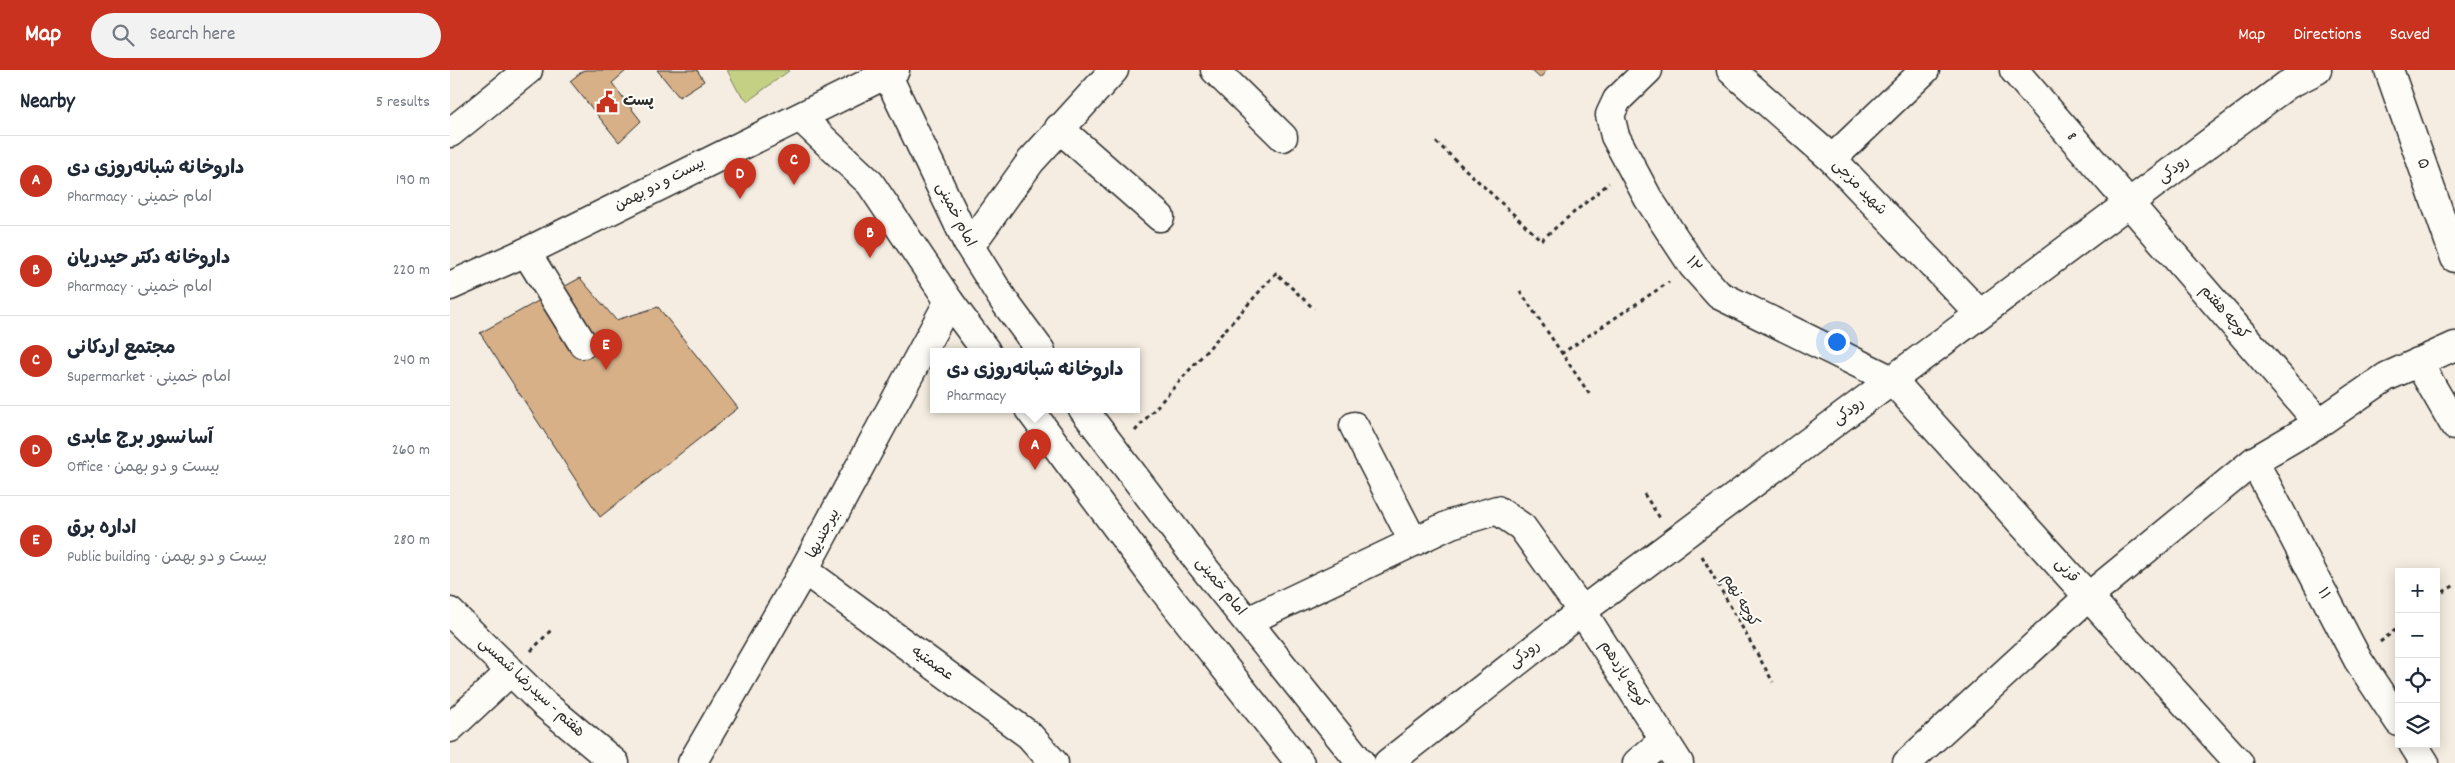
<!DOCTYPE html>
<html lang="en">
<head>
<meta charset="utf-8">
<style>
  :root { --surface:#fff; --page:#f2f2f3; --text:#1f2937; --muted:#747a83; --line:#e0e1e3; --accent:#c8321e }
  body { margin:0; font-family:Dekko,"Playpen Sans Arabic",sans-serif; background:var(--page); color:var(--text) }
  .controls { position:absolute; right:15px; bottom:15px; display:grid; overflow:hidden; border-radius:0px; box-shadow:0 2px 12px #0003 }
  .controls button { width:45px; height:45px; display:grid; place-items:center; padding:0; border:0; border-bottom:1px solid var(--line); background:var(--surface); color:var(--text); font:25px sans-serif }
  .you { position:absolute; left:1386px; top:271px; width:18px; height:18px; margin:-12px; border:4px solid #fff; border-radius:50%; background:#1a73e8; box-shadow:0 0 0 8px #1a73e833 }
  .badge { display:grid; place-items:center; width:32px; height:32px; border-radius:50%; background:var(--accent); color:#fff; font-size:16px; font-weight:700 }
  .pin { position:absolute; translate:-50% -41px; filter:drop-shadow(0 1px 2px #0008) }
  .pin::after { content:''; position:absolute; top:26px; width:18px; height:15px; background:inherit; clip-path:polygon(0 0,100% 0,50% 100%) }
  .popup { position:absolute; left:480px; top:278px; width:210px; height:65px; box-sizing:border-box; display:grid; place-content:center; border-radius:0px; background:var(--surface); filter:drop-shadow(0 1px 4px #0005); font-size:16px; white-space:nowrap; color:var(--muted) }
  .popup b { font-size:19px; color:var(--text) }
  .popup::after { content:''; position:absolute; left:50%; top:100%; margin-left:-10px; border:10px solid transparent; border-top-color:var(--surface) }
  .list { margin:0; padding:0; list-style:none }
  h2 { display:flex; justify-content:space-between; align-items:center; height:65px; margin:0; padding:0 20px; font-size:21px }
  h2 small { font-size:16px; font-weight:400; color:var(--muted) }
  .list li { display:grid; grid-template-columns:32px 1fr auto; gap:15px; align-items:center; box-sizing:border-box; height:90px; padding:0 20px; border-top:1px solid var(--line) }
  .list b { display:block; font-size:19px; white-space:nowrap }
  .list p { margin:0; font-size:16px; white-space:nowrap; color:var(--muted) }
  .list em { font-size:16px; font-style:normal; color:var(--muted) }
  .icon { flex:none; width:28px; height:28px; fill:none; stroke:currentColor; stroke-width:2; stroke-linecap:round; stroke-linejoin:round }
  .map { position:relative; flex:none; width:2005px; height:693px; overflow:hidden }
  header { display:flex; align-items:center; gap:30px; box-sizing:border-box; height:70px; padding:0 25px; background:var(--accent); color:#fff }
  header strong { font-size:24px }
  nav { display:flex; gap:28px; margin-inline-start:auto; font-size:18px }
  .search { width:350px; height:45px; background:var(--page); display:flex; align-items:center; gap:12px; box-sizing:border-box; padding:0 18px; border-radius:28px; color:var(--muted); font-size:19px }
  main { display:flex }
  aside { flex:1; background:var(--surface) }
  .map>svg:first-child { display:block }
  .green { fill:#c4d185; stroke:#787e58 }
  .building { fill:#d7b088; stroke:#2b2b2b }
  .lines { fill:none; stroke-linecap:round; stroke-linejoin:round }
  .minor-casing { stroke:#2b2b2b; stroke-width:31 }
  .major-casing { stroke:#2b2b2b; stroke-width:31 }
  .path { stroke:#2b2b2b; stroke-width:3; stroke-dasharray:4 4; stroke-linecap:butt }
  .minor { stroke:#fdfcf7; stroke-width:28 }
  .major { stroke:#fdfcf7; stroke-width:28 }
  .labels { text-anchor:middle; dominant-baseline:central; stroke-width:4; stroke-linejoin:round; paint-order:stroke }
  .poi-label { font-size:15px; font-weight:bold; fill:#2b2b2b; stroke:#fdfcf7; text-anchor:start }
  .street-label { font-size:15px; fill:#2b2b2b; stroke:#fdfcf7 }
</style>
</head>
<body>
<header>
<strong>Map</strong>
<div class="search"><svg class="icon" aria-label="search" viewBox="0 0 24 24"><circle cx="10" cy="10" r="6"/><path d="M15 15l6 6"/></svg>Search here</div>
<nav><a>Map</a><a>Directions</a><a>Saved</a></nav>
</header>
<main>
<aside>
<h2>Nearby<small>5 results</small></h2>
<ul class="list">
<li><span class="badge">A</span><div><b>داروخانه شبانه‌روزی دی</b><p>Pharmacy · امام خمینی</p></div><em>190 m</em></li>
<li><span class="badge">B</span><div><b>داروخانه دکتر حیدریان</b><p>Pharmacy · امام خمینی</p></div><em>220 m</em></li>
<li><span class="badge">C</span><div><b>مجتمع اردکانی</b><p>Supermarket · امام خمینی</p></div><em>240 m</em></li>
<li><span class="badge">D</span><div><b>آسانسور برج عابدی</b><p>Office · بیست و دو بهمن</p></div><em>260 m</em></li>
<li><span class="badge">E</span><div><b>اداره برق</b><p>Public building · بیست و دو بهمن</p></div><em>280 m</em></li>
</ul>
</aside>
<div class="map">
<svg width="2005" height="693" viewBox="0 0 2005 693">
  <rect width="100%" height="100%" fill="#f5ede1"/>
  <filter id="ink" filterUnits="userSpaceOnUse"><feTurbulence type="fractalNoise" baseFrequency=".02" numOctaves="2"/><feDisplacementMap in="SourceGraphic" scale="10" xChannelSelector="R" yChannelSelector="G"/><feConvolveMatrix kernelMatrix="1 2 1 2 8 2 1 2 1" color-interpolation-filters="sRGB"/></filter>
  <g filter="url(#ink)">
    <!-- green -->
    <path class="green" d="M 277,0 L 340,0 L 298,31 L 288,21 Z"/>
    <!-- building -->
    <path class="building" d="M 134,0 L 177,0 L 162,13 L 191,51 L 169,72 L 120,11 Z
      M 207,0 L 247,0 L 254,11 L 229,27 Z
      M 1081,0 L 1097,0 L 1090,8 Z
      M 130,208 L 166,250 L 208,237 L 288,338 L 150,447 L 30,263 Z"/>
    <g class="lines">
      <!-- minor casing -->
      <g class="minor-casing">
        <path id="minor" d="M 765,0 L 833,67
          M 1198,0 L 1167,30 L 1160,45 L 1165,66 L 1198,128 L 1243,196 L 1269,225 L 1442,310 L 1789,693
          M 1281,0 L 1382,89 L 1530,244
          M 1564,0 L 1869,353
          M 1939,0 L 2005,188
          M 609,58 L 710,147
          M 1382,89 L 1475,0
          M 520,176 L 581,91 L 664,0
          M 76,182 L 133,274
          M 1968,292 L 2005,356
          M 904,356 L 963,471
          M 1804,391 L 1908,590 L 1949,652
          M 354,500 L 579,665 L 604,693
          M 0,542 L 94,634 L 165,693
          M 798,551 L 1001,454 L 1047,440 L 1072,457 L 1132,541 L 1229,693
          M 0,658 L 61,601
          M 1963,674 L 1975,693
          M 242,693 L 354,500 L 499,231
          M 938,693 L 1132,541 L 1837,15 L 1867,0
          M 1187,693 L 1214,670
          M 1457,693 L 1638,527 L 1804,391 L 1869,353 L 1936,307 L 2005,276"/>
      </g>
      <!-- major casing -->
      <g class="major-casing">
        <path id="major" d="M 435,0 L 517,172 L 554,231 L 591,281
          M 351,48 L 420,113 L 499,231 L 536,281
          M 0,63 L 78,0
          M 0,216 L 76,182 L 445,0
          M 579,339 L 708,513 L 850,693
          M 633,339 L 750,493 L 911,693"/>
      </g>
      <!-- path -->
      <path class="path" d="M 986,72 L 1091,170 L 1159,113
        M 1070,221 L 1140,325
        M 1111,284 L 1219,212
        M 685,361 L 826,203 L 864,239
        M 1194,424 L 1210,448
        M 1252,486 L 1323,612
        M 1986,526 L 2005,515
        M 1930,572 L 1949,557
        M 81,581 L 103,558"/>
      <!-- minor -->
      <use href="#minor" class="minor"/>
      <!-- major -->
      <use href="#major" class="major"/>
    </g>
  </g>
  <!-- icons -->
  <defs>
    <g id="civic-bare" transform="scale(1.725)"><path d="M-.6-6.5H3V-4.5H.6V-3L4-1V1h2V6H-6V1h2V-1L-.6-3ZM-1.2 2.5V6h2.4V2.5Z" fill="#c8321e" stroke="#fdfcf7" stroke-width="2.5" paint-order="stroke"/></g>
  </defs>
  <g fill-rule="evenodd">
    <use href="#civic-bare" x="157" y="32"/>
  </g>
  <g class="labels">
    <!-- poi labels -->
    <g class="poi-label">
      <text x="173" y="32">پست</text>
    </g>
    <!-- street labels -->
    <g class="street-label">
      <text transform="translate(1621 67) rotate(49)">8</text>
      <text transform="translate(1972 94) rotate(71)">۵</text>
      <text transform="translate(1724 100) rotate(-37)">رودکی</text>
      <text transform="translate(210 115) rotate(-27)">بیست و دو بهمن</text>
      <text transform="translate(1409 118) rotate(46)">شهید مزجی</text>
      <text transform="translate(505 145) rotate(63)">امام خمینی</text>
      <text transform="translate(1243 195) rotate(52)">۱۲</text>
      <text transform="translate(1774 243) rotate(49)">کوچه هفتم</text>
      <text transform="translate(1399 342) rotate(-37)">رودکی</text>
      <text transform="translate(374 464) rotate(-62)">بیرجندیها</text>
      <text transform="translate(1616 501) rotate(48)">قرنی</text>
      <text transform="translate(770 517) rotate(51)">امام خمینی</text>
      <text transform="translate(1873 524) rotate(62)">۱۱</text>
      <text transform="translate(1290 531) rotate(60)">کوچه نهم</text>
      <text transform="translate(1075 585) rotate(-38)">رودکی</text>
      <text transform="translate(482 594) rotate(36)">عصمتیه</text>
      <text transform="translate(1173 605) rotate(58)">کوچه یازدهم</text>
      <text transform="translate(81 618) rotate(43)">هفتم - سیدرضا شمسی</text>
    </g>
  </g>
</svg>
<div class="controls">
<button>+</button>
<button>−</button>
<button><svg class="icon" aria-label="locate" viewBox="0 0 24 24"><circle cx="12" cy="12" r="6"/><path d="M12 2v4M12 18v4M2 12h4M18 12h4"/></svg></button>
<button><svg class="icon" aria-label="layers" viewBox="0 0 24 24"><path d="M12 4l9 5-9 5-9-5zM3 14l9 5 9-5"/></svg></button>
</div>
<div class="you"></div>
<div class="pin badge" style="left:585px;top:400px">A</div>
<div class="popup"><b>داروخانه شبانه‌روزی دی</b>Pharmacy</div>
<div class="pin badge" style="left:420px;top:188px">B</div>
<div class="pin badge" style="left:344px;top:115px">C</div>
<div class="pin badge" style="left:290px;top:129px">D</div>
<div class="pin badge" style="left:156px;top:300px">E</div>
</div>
</main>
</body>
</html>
